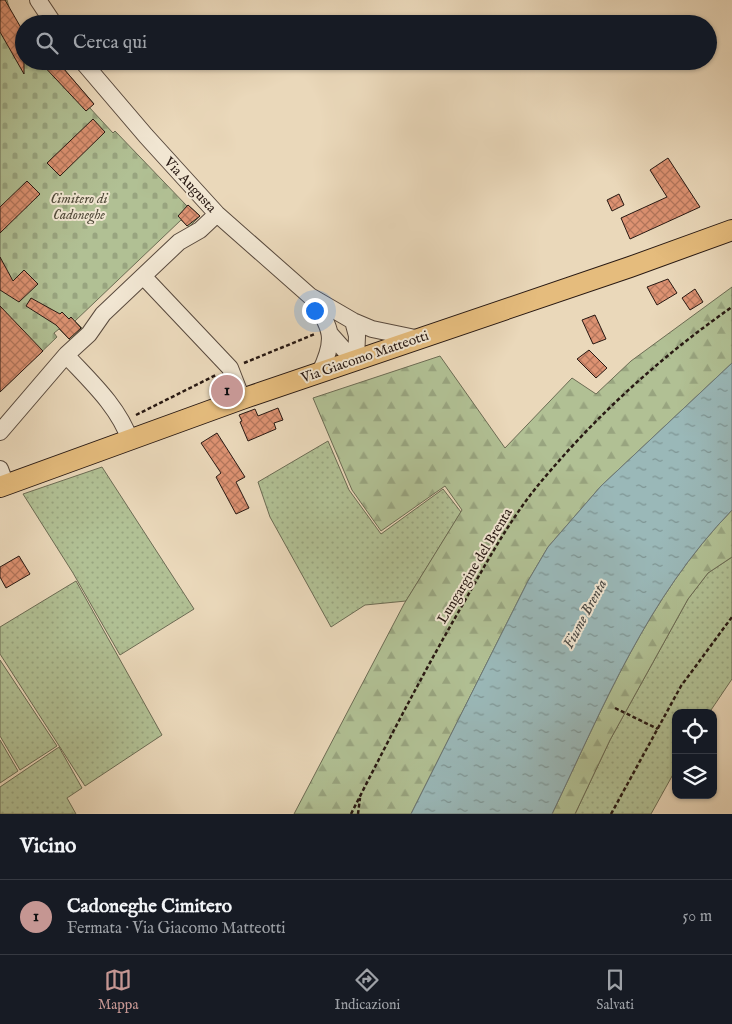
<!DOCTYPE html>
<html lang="it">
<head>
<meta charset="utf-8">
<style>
  :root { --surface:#171b24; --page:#242831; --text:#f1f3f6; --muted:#9ea1a6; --line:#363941; --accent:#c59692 }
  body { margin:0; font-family:"IM FELL English",serif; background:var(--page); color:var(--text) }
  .controls { position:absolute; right:15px; bottom:15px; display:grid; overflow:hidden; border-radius:10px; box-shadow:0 1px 4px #0004 }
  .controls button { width:45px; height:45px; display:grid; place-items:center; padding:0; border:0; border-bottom:1px solid var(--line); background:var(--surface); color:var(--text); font:25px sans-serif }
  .you { position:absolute; left:314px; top:310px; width:18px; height:18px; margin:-12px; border:4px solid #fff; border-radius:50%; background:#1a73e8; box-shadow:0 0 0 8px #1a73e833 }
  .badge { display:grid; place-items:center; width:32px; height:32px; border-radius:50%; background:var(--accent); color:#111; font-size:16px; font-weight:700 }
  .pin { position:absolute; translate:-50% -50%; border:2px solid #fff; box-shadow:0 1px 5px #0006 }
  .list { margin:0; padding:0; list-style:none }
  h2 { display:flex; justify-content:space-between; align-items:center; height:65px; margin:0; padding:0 20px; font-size:21px }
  h2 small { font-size:16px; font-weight:400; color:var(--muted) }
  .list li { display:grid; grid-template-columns:32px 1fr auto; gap:15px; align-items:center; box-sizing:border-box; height:75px; padding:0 20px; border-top:1px solid var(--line) }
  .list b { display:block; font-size:19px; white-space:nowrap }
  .list p { margin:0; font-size:16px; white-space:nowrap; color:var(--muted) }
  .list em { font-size:16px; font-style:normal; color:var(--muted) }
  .icon { flex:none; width:28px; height:28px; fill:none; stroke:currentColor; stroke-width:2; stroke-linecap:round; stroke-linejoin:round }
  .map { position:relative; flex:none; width:732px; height:814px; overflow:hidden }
  .search { position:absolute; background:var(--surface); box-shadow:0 1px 4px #0004; left:15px; right:15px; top:15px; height:55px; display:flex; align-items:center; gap:12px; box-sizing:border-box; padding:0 18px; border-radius:28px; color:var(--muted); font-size:19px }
  .sheet { height:140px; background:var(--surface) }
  nav { display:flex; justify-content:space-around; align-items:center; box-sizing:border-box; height:70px; border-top:1px solid var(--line); background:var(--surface); font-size:14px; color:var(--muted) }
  nav a { display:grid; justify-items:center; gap:2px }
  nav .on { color:var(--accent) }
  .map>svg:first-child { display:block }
  .grass { fill:url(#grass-dots); stroke:#6c6c54 }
  .forest { fill:url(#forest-firs); stroke:#6c6c54 }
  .cemetery { fill:url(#cemetery-stones); stroke:#6c6c54 }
  .water { fill:url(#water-ripples); stroke:#6c7876 }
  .building { fill:url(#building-cross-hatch); stroke:#281913 }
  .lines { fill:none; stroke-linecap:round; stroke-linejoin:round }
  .minor-casing { stroke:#58493d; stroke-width:18 }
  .major-casing { stroke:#281913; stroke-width:22 }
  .path { stroke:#281913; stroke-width:2.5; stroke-dasharray:4 2.5; stroke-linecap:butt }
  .minor { stroke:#f1e6d2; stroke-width:16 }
  .major { stroke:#e5bc7d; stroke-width:20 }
  .labels { text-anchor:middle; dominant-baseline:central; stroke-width:4; stroke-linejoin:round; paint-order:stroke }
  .street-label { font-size:14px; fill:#281913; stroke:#f1e6d2 }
  .park-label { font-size:14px; font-style:italic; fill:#514b3a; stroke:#f1e6d2 }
  .water-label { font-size:15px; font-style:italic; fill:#4a4945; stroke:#f1e6d2 }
</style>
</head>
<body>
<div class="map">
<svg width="732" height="814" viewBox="0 0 732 814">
  <defs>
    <pattern id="grass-dots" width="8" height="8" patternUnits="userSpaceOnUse" patternTransform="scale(1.25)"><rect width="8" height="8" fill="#b1c094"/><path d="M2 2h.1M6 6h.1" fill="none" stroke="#98a47f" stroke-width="1.8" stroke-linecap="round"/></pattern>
    <pattern id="forest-firs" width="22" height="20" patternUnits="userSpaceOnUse" patternTransform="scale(1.25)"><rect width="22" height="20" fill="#b1c094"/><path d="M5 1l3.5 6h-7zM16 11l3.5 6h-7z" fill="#98a47f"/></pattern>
    <pattern id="cemetery-stones" width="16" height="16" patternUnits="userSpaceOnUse" patternTransform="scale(1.25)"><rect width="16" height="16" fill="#b1c094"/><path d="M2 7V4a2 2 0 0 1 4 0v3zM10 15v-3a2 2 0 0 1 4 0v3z" fill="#98a47f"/></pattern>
    <pattern id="water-ripples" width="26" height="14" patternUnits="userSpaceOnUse" patternTransform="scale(1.25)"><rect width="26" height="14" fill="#9ab8b8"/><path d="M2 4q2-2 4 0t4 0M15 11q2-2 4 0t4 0" fill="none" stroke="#7e9594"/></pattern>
    <pattern id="building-cross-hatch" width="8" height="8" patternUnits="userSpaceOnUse" patternTransform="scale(1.25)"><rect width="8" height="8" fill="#dd9272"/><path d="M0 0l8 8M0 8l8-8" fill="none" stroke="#b3765c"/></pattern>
  </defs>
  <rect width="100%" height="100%" fill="#ead8ba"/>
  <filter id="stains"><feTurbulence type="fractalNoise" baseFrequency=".004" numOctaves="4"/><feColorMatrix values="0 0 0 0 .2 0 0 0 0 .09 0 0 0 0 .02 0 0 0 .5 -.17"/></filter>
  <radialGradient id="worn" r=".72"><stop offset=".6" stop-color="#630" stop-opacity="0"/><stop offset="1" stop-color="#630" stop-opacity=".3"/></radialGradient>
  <!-- grass -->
  <path class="grass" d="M 328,441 L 349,490 L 381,534 L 443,489 L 461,512 L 406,601 L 365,605 L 331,627 L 270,517 L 258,482 Z
    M 102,467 L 194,609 L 120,655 L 73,573 L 23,494 Z
    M 732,557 L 732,679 L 709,713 L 676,713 L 676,769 L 651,814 L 575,814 L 610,740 L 688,599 L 708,573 Z
    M 76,581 L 162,735 L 85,786 L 0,654 L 0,627 Z
    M 0,660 L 57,746 L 20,770 L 0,736 Z
    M 0,740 L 18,771 L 0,783 Z
    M 59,747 L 82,788 L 67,798 L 76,814 L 0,814 L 0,787 Z"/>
  <!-- forest -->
  <path class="forest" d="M 732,287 L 732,363 L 601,486 L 548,547 L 528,581 L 411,814 L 294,814 L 404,604 L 462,510 L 445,486 L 381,531 L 352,490 L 313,398 L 440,356 L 505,448 L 572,378 L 596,394 L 631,361 Z
    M 732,510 L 732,557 L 708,573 L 688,599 L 610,740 L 575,814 L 552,814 C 604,705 647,598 732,510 Z"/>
  <!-- cemetery -->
  <path class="cemetery" d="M 0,0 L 7,0 L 24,61 L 57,61 L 93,103 L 89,107 L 113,133 L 115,131 L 187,206 L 188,205 L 200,216 L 189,227 L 181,220 L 75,321 L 82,328 L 70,340 L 59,329 L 54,333 L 57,337 L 0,392 Z"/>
  <!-- water -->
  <path class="water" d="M 732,363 L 732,510 C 647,598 604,705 552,814 L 411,814 L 528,581 L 548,547 L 601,486 Z"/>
  <!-- building -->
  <path class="building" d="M 0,0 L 5,0 L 24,33 L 24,74 L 0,32 Z
    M 39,61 L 57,61 L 94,104 L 86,111 Z
    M 93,119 L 105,132 L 60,176 L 47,163 Z
    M 668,158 L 700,207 L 630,239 L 621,218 L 667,197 L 650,170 Z
    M 27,181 L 40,194 L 0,233 L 0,207 Z
    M 619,194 L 624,205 L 612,211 L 607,200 Z
    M 188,205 L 200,216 L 187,226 L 178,216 Z
    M 0,257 L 13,281 L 24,270 L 38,284 L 19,302 L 0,290 Z
    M 668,279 L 677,293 L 657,305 L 647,287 Z
    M 695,289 L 703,302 L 690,310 L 682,298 Z
    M 31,298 L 60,314 L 62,312 L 69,319 L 71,317 L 81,328 L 69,339 L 56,325 L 26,306 Z
    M 0,306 L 43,351 L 0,392 Z
    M 595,315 L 606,339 L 593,344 L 582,320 Z
    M 589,350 L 607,368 L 596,378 L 577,359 Z
    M 278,408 L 283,420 L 274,423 L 276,429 L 248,441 L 240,422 L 242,421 L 239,415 L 255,409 L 258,416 Z
    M 217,433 L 245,477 L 236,482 L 249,508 L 236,514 L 216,477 L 221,473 L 201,443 Z
    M 19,556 L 30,574 L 6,588 L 0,577 L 0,567 Z"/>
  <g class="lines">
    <!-- minor casing -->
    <g class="minor-casing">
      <path id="minor" d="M 38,0 L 54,24
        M 82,61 L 146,136 L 217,214 L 310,296 L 353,321 L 372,329 L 420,339
        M 143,276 L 230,368 L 242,399
        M 312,298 C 331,329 337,337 320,372
        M 331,335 L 347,353 L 356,360 L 357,336 L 353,321
        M 0,432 L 66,355
        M 130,440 C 118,406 90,381 66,355 L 89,334 L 103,314 L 179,242 L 200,230 L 217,214
        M 0,469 L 6,485"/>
    </g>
    <!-- major casing -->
    <g class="major-casing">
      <path id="major" d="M 0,487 L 242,399 L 630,267 L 732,230"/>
    </g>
    <!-- path -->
    <path class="path" d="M 244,363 L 315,334
      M 136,415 L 216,375
      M 615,708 L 658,729
      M 351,814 C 387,743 423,673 463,604 C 488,560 512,515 545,477 C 599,413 663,355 732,307
      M 358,814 L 360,798
      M 611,814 L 681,686 L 732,617"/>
    <!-- minor -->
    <use href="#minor" class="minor"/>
    <!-- major -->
    <use href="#major" class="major"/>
  </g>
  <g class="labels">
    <!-- street labels -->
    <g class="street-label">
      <text transform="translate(190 185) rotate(47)">Via Augusta</text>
      <text transform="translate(365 357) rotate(-19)">Via Giacomo Matteotti</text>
      <text transform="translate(475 566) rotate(-59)">Lungargine del Brenta</text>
    </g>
    <!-- park labels -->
    <g class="park-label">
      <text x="79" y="199">Cimitero di<tspan x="79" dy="16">Cadoneghe</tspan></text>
    </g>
    <!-- water labels -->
    <g class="water-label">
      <text transform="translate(585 614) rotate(-62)">Fiume Brenta</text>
    </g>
  </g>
  <rect width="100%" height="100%" filter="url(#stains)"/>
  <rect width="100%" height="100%" fill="url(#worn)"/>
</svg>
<div class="controls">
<button><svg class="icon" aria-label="locate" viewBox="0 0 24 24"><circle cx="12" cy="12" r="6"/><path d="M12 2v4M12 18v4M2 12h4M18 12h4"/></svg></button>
<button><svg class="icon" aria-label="layers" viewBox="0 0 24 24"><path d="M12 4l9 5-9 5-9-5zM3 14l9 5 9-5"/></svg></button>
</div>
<div class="you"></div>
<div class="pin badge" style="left:227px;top:391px">1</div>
<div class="search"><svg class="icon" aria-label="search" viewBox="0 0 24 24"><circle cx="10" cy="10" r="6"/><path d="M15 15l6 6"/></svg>Cerca qui</div>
</div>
<section class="sheet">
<h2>Vicino<small></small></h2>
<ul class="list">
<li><span class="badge">1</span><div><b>Cadoneghe Cimitero</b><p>Fermata · Via Giacomo Matteotti</p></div><em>50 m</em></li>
</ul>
</section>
<nav>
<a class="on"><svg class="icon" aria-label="map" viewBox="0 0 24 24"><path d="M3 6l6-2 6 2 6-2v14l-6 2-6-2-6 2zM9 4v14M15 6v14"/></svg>Mappa</a>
<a><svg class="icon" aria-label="directions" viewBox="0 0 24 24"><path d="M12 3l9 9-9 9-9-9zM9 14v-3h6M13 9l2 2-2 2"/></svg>Indicazioni</a>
<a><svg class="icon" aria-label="saved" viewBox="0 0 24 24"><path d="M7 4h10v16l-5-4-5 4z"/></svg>Salvati</a>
</nav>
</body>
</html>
